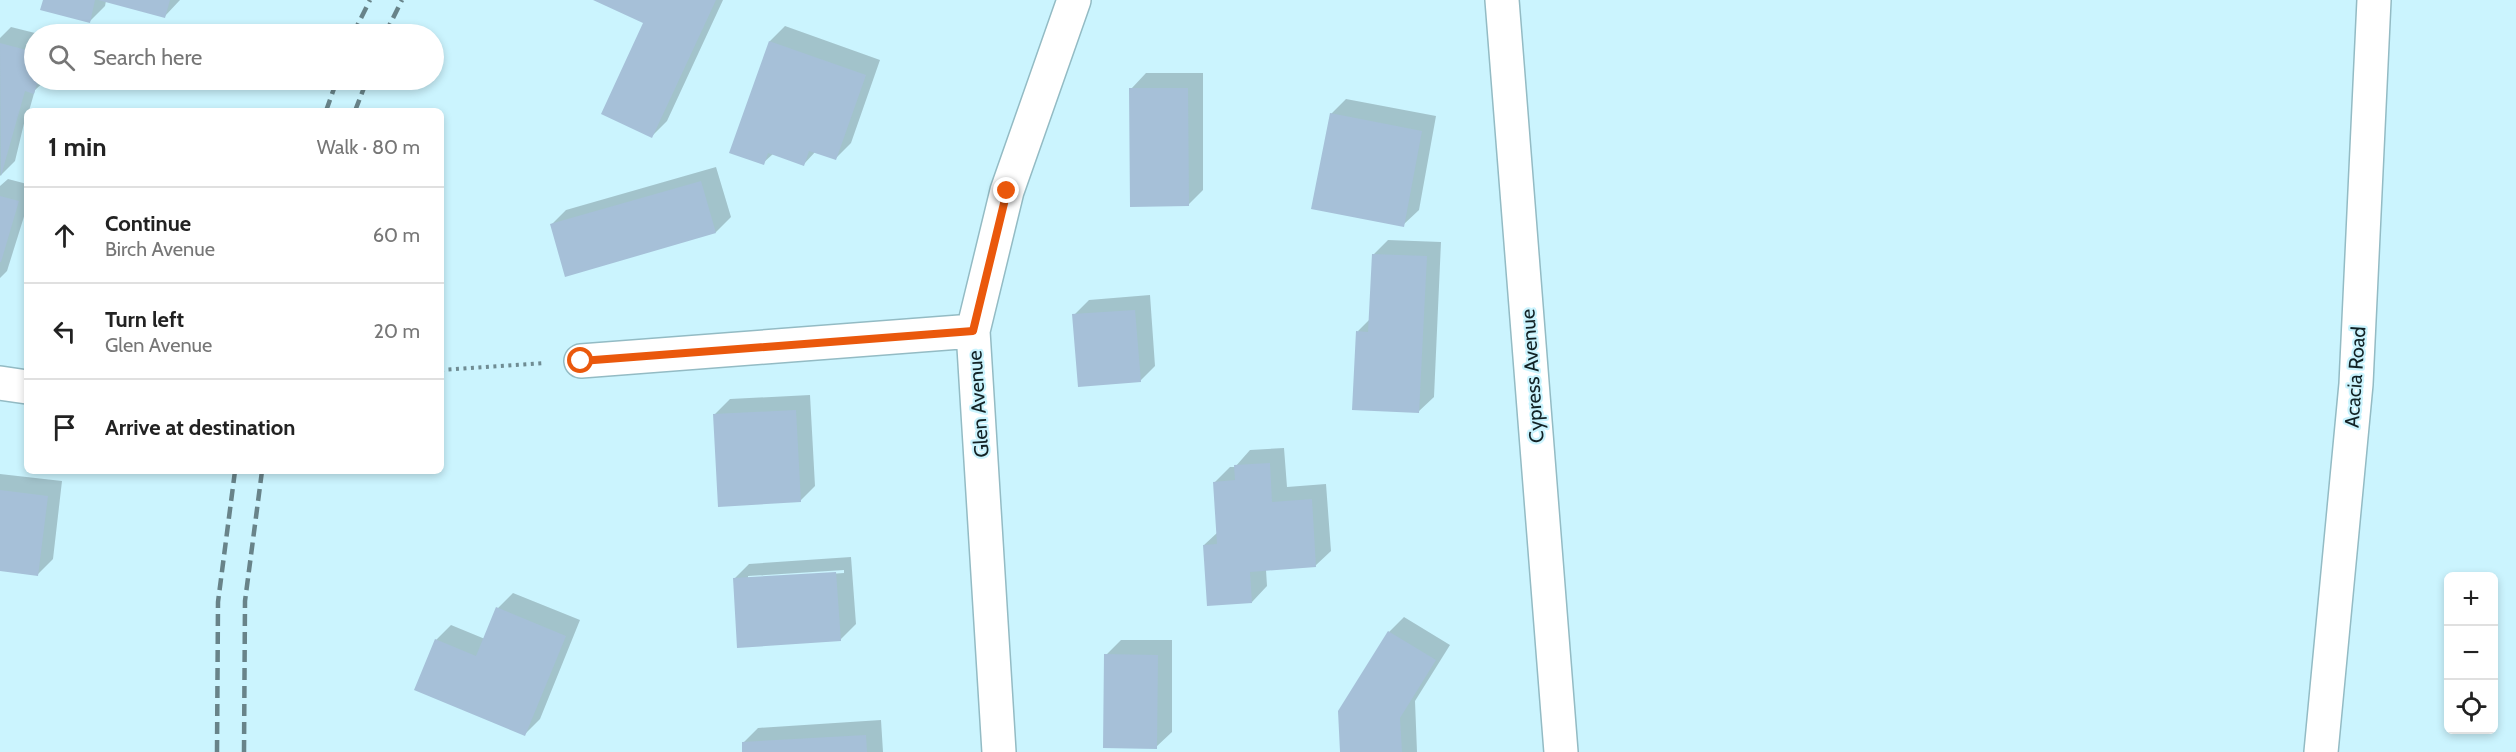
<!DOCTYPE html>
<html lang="en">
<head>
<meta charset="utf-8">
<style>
  :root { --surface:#fff; --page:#f2f2f2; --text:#222; --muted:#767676; --line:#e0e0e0 }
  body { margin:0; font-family:Cabin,sans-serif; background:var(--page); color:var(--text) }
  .controls { position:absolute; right:18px; bottom:18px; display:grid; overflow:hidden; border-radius:9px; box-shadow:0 3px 9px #0003 }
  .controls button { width:54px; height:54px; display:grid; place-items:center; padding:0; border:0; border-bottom:2px solid var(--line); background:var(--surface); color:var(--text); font:30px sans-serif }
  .stop { position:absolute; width:18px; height:18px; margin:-14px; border:4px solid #ea580c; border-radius:50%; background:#fff }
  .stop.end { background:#ea580c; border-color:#fff; box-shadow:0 2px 6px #0008 }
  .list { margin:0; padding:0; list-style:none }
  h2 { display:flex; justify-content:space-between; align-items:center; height:78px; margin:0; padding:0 24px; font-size:26px }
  h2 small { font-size:20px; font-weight:400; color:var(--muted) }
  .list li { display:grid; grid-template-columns:39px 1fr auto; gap:18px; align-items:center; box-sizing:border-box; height:96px; padding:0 24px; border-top:2px solid var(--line) }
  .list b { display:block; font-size:22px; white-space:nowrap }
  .list p { margin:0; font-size:20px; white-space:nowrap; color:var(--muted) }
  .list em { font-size:20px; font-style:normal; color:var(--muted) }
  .icon { flex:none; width:33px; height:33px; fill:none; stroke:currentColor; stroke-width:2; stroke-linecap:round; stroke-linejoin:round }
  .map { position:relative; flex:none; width:2516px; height:752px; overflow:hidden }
  .search { position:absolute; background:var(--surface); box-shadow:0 3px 9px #0003; left:24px; top:24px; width:420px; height:66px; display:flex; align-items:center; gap:15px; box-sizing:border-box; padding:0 21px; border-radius:33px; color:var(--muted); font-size:22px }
  .panel { position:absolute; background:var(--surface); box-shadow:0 3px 9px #0003; left:24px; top:108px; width:420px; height:366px; border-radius:9px }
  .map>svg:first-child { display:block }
  .shadow { fill:#0003; fill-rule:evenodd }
  .building { fill:#a6c0d8 }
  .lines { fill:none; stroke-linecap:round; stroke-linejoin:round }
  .street-casing { stroke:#93bbc4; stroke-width:36 }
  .path { stroke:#6f8c93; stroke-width:4; stroke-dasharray:3 4.5; stroke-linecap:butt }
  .street { stroke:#fff; stroke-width:33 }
  .rail { stroke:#688389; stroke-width:4.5; stroke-dasharray:12 6; stroke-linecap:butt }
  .route { stroke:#ea580c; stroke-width:8 }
  .labels { text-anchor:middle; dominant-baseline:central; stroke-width:4.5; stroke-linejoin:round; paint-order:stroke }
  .street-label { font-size:20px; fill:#122225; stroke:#cbf4fe }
</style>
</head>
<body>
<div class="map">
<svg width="2516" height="752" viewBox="0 0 2516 752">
  <rect width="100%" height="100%" fill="#cbf4fe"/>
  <!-- shadow -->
  <path class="shadow" d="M 44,0 L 180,0 L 165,16 L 106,1 L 105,6 L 90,21 Z
    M 597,0 L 723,0 L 667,121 L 652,136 L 645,22 Z
    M 785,26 L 880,60 L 851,143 L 836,158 L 816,151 L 804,164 L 773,154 L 763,163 L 770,41 Z
    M 11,27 L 39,34 L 34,34 L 34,80 L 46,80 L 35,90 L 29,111 L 27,111 L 15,161 L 0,176 L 0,38 Z
    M 1146,73 L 1203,73 L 1203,190 L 1188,205 L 1131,89 Z
    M 1346,99 L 1436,116 L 1419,210 L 1403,225 L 1331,114 Z
    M 716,167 L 731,217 L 716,232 L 551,225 L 566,210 Z
    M 8,179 L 27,184 L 27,207 L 7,271 L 0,278 L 0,186 Z
    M 1388,240 L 1441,242 L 1434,397 L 1418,412 L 1358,331 L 1370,319 L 1373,255 Z
    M 1150,295 L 1155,366 L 1140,381 L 1074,315 L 1089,300 Z
    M 810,395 L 815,486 L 800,501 L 715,414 L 730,399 Z
    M 1284,448 L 1287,487 L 1326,484 L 1331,551 L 1315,566 L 1266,570 L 1267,586 L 1252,602 L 1204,545 L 1218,532 L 1214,483 L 1230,467 L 1235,467 L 1250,450 Z
    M 0,474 L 62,481 L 53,559 L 38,574 L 0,570 Z
    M 851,557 L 856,624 L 840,640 L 734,579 L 749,564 ZM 844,570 L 844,573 L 748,579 L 748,576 Z
    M 513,593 L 580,620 L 540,719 L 525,734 L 436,640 L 451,625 L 485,639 L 498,608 Z
    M 1404,617 L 1450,645 L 1415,701 L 1417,752 L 1342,752 L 1389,632 Z
    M 1121,640 L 1172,640 L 1172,732 L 1156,747 L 1106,655 Z
    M 881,720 L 883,752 L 744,752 L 743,743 L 758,728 Z"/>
  <!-- building -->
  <path class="building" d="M 43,0 L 95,0 L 90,23 L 40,10 Z
    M 98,0 L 170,0 L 165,18 Z
    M 593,0 L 716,0 L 652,138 L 601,114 L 643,23 Z
    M 769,41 L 866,75 L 836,160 L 809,151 L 804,166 L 768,153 L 764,165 L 729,153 Z
    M 0,43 L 34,52 L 34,80 L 38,80 L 34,94 L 25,91 L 1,176 Z
    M 1129,88 L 1188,88 L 1189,206 L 1130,207 Z
    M 1330,113 L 1422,131 L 1404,227 L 1311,209 Z
    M 701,181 L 716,233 L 565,277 L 550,224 Z
    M 0,196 L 19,201 L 1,262 L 0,262 Z
    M 1372,254 L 1427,256 L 1419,413 L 1352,410 L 1356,331 L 1368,332 Z
    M 1135,310 L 1141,382 L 1078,387 L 1072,314 Z
    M 796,410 L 801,502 L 718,507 L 713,414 Z
    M 1270,463 L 1272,502 L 1312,499 L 1316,567 L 1250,572 L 1252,603 L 1207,606 L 1203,545 L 1217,544 L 1213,482 L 1235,480 L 1234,465 Z
    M 0,490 L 48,496 L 38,576 L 0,571 Z
    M 836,572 L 841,641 L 737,648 L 733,578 Z
    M 496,607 L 566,636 L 525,736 L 414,690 L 435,639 L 476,656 Z
    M 1388,631 L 1436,660 L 1400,718 L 1402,752 L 1340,752 L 1338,711 Z
    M 1104,654 L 1158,655 L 1157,749 L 1103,748 Z
    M 866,735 L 867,752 L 742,752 L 742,742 Z"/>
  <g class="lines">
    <!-- street casing -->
    <g class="street-casing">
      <path id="street" d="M 1502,0 L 1561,752
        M 581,361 L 973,331
        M 0,383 L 27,387
        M 999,752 L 973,331 L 1007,191 L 1074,0
        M 2321,752 L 2356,384 L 2374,0"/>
    </g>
    <!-- path -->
    <path class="path" d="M 441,370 L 545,363"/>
    <!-- street -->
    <use href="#street" class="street"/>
    <!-- rail -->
    <path class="rail" d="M 353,34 L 370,0
      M 385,34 L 402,0
      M 326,111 L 337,80
      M 355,111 L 367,80
      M 217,752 L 218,602 L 235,471
      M 244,752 L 245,601 L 262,471"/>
  </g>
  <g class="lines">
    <!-- route -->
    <path class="route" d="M 581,361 L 973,331 L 1007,191"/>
  </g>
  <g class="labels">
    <!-- street labels -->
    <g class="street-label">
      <text transform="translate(1532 376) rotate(-94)">Cypress Avenue</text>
      <text transform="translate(2355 377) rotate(-86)">Acacia Road</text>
      <text transform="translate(978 404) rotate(-94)">Glen Avenue</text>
    </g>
  </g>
</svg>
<div class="controls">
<button>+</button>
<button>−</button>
<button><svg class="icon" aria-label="locate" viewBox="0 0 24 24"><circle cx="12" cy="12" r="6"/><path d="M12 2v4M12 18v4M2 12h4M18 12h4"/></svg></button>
</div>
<div class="stop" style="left:581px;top:361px"></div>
<div class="stop end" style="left:1007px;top:191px"></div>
<div class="search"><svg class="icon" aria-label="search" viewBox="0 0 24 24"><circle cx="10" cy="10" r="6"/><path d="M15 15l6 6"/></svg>Search here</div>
<section class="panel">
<h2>1 min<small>Walk · 80 m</small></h2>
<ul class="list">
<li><svg class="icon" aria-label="ahead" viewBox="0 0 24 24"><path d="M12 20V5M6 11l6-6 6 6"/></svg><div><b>Continue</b><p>Birch Avenue</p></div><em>60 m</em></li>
<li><svg class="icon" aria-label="left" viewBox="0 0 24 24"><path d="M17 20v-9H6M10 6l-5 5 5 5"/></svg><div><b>Turn left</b><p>Glen Avenue</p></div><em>20 m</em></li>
<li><svg class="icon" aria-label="arrive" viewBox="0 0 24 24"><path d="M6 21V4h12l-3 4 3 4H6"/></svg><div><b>Arrive at destination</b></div></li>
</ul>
</section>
</div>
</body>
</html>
